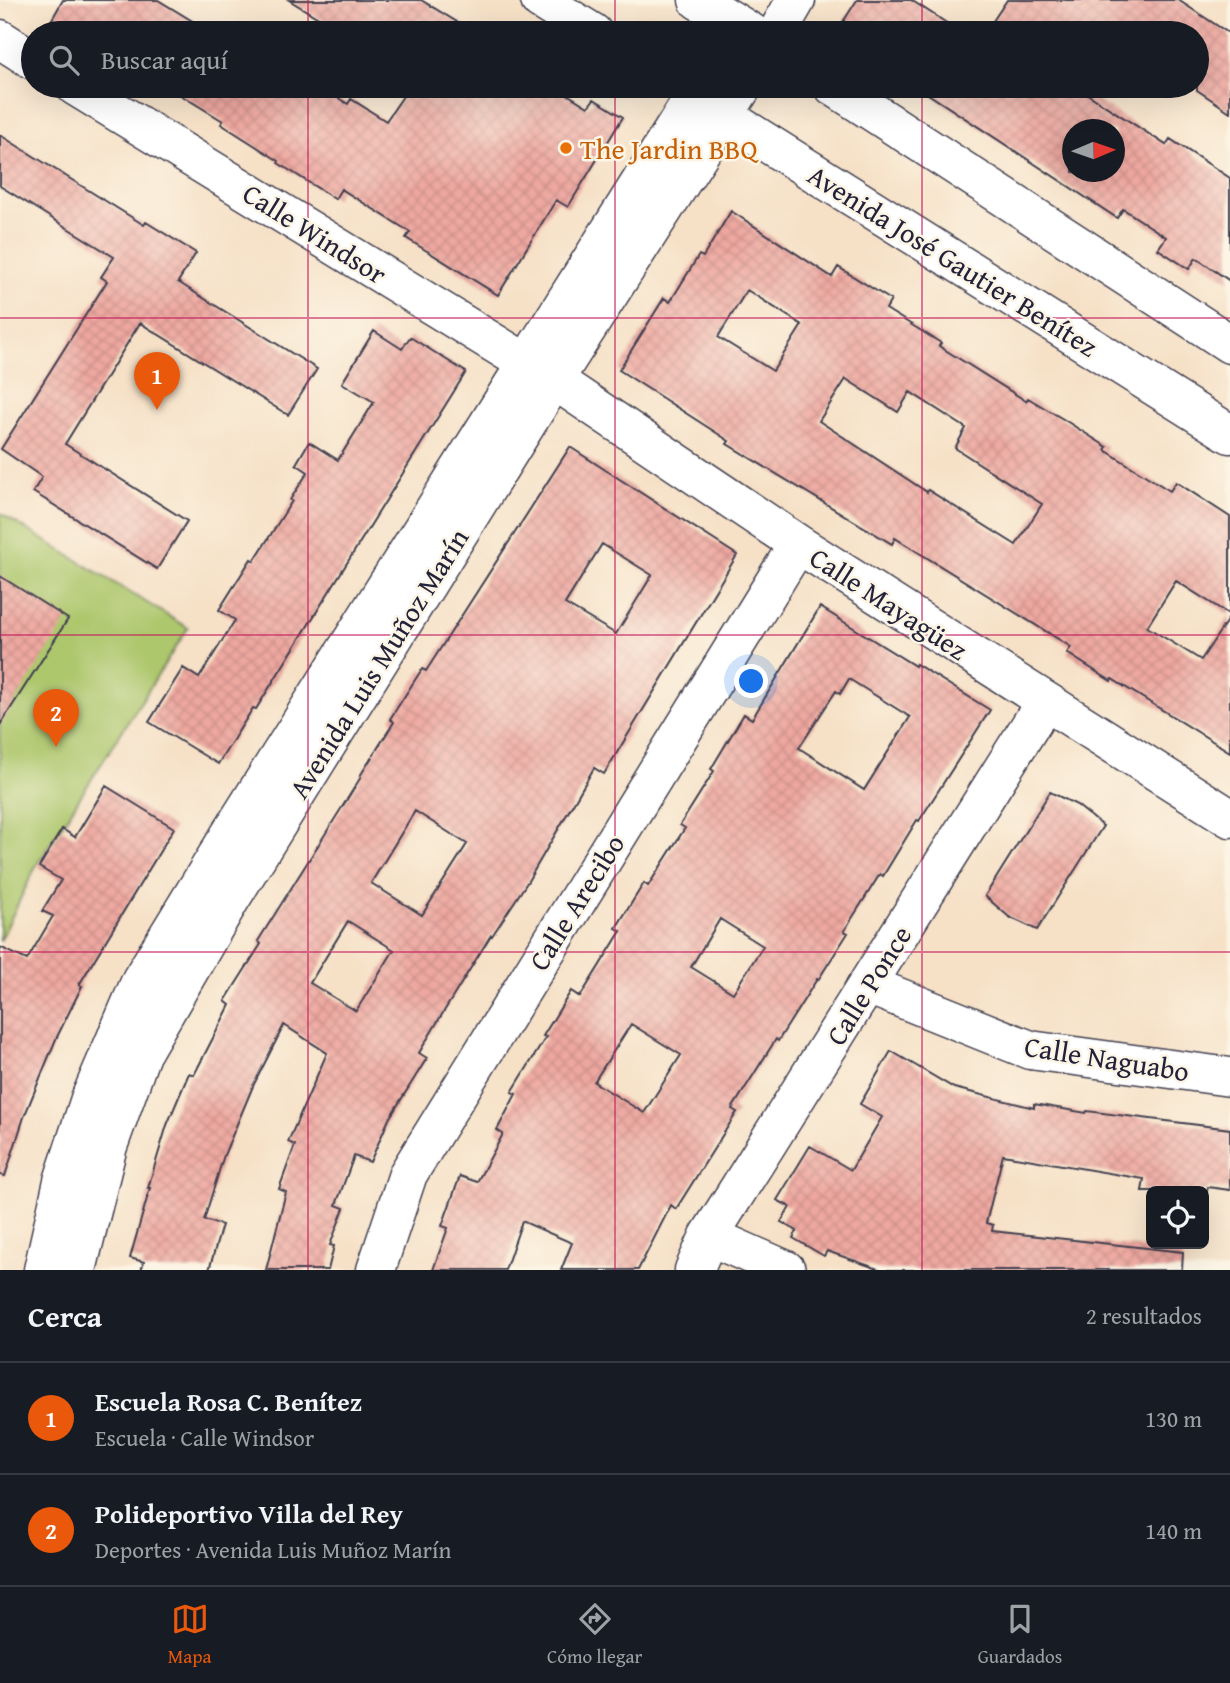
<!DOCTYPE html>
<html lang="es">
<head>
<meta charset="utf-8">
<style>
  :root { --surface:#171b24; --page:#242831; --text:#f1f3f6; --muted:#9ea1a6; --line:#363941; --accent:#ea580c }
  body { margin:0; font-family:"Gentium Book Plus",serif; background:var(--page); color:var(--text) }
  .controls { position:absolute; right:21px; bottom:21px; display:grid; overflow:hidden; border-radius:10px; box-shadow:0 7px 28px #0002 }
  .controls button { width:63px; height:63px; display:grid; place-items:center; padding:0; border:0; border-bottom:2px solid var(--line); background:var(--surface); color:var(--text); font:35px sans-serif }
  .compass { position:absolute; left:1062px; top:119px; width:63px; height:63px; border-radius:50%; background:var(--surface); box-shadow:0 7px 28px #0002; rotate:88deg }
  .you { position:absolute; left:752px; top:682px; width:24px; height:24px; margin:-18px; border:5px solid #fff; border-radius:50%; background:#1a73e8; box-shadow:0 0 0 10px #1a73e833 }
  .badge { display:grid; place-items:center; width:46px; height:46px; border-radius:50%; background:var(--accent); color:#fff; font-size:23px; font-weight:700 }
  .pin { position:absolute; translate:-50% -58px; filter:drop-shadow(0 2px 4px #0008) }
  .pin::after { content:''; position:absolute; top:37px; width:24px; height:21px; background:inherit; clip-path:polygon(0 0,100% 0,50% 100%) }
  .list { margin:0; padding:0; list-style:none }
  h2 { display:flex; justify-content:space-between; align-items:center; height:91px; margin:0; padding:0 28px; font-size:30px }
  h2 small { font-size:23px; font-weight:400; color:var(--muted) }
  .list li { display:grid; grid-template-columns:46px 1fr auto; gap:21px; align-items:center; box-sizing:border-box; height:112px; padding:0 28px; border-top:2px solid var(--line) }
  .list b { display:block; font-size:26px; white-space:nowrap }
  .list p { margin:0; font-size:23px; white-space:nowrap; color:var(--muted) }
  .list em { font-size:23px; font-style:normal; color:var(--muted) }
  .icon { flex:none; width:38px; height:38px; fill:none; stroke:currentColor; stroke-width:2; stroke-linecap:round; stroke-linejoin:round }
  .map { position:relative; flex:none; width:1230px; height:1270px; overflow:hidden }
  .search { position:absolute; background:var(--surface); box-shadow:0 7px 28px #0002; left:21px; right:21px; top:21px; height:77px; display:flex; align-items:center; gap:18px; box-sizing:border-box; padding:0 24px; border-radius:38px; color:var(--muted); font-size:26px }
  .sheet { height:315px; background:var(--surface) }
  nav { display:flex; justify-content:space-around; align-items:center; box-sizing:border-box; height:98px; border-top:2px solid var(--line); background:var(--surface); font-size:19px; color:var(--muted) }
  nav a { display:grid; justify-items:center; gap:4px }
  nav .on { color:var(--accent) }
  .map>svg:first-child { display:block }
  .garden { fill:#adc76d; stroke:#687454; stroke-width:2 }
  .building { fill:url(#building-cross-hatch); fill-rule:evenodd }
  .lines { fill:none; stroke-linecap:round; stroke-linejoin:round }
  .street-casing { stroke:#423f50; stroke-width:41 }
  .primary-casing { stroke:#423f50; stroke-width:41 }
  .street { stroke:#fff; stroke-width:38 }
  .primary { stroke:#fff; stroke-width:38 }
  .grid { fill:none; stroke:#c2185b; stroke-width:2; stroke-opacity:0.55 }
  .food-dot { fill:#e8710a; stroke:#fcf5e5; stroke-width:2.5 }
  .labels { text-anchor:middle; dominant-baseline:central; stroke-width:5; stroke-linejoin:round; paint-order:stroke }
  .food-label { font-size:28px; fill:#c56008; stroke:#fcf5e5; text-anchor:start }
  .street-label { font-size:28px; fill:#22223b; stroke:#fcf5e5 }
</style>
</head>
<body>
<div class="map">
<svg width="1230" height="1270" viewBox="0 0 1230 1270">
  <defs>
    <pattern id="building-cross-hatch" width="8" height="8" patternUnits="userSpaceOnUse" patternTransform="scale(1.75)"><rect width="8" height="8" fill="#eea8a0"/><path d="M0 0l8 8M0 8l8-8" fill="none" stroke="#cc908b"/></pattern>
  </defs>
  <rect width="100%" height="100%" fill="#fcf5e5"/>
  <filter id="ink" filterUnits="userSpaceOnUse"><feTurbulence type="fractalNoise" baseFrequency=".0143" numOctaves="2"/><feDisplacementMap in="SourceGraphic" scale="14" xChannelSelector="R" yChannelSelector="G"/><feConvolveMatrix kernelMatrix="1 2 1 2 8 2 1 2 1" color-interpolation-filters="sRGB"/></filter>
  <filter id="wash" filterUnits="userSpaceOnUse"><feTurbulence type="fractalNoise" baseFrequency=".00686" numOctaves="4" result="noise"/><feDisplacementMap in="SourceGraphic" scale="28" xChannelSelector="R" yChannelSelector="G"/><feGaussianBlur stdDeviation="1.57" result="paint"/><feColorMatrix in="noise" values="0 0 0 0 0 0 0 0 0 0 0 0 0 0 0 0 0 1.4 0 .05"/><feComposite in="paint" operator="in"/></filter>
  <g filter="url(#wash)">
    <rect width="100%" height="100%" fill="#f6e1c7"/>
    <!-- garden -->
    <path class="garden" d="M 0,513 L 188,628 L 36,866 L 0,941 Z"/>
    <g id="blocks">
      <!-- building -->
      <path class="building" d="M 63,0 L 158,0 L 212,33 L 71,33 L 51,21 Z
        M 289,0 L 421,0 L 475,33 L 343,33 Z
        M 857,0 L 911,0 L 962,33 L 836,33 Z
        M 1007,0 L 1178,0 L 1230,34 L 1230,112 L 1197,90 L 1197,33 L 985,33 Z
        M 166,86 L 318,86 L 348,104 L 351,99 L 386,121 L 410,86 L 554,86 L 588,107 L 594,99 L 623,117 L 568,207 L 556,200 L 498,295 L 406,238 L 410,232 L 341,189 L 335,199 L 278,163 L 279,161 L 221,124 L 223,121 Z
        M 916,86 L 1075,86 L 1166,145 L 1170,139 L 1230,178 L 1230,281 L 1196,258 L 1189,269 L 1158,249 L 1166,237 L 1123,209 L 1117,218 ZM 1073,130 L 1115,130 L 1115,172 L 1073,172 Z
        M 0,135 L 144,225 L 146,222 L 196,253 L 178,282 L 317,369 L 288,415 L 140,323 L 65,444 L 187,521 L 157,569 L 33,492 L 42,477 L 1,449 L 107,281 L 101,277 L 114,257 L 0,186 Z
        M 731,211 L 832,277 L 838,267 L 891,300 L 886,309 L 941,343 L 939,346 L 1026,401 L 1028,398 L 1063,419 L 1107,447 L 1105,450 L 1170,491 L 1176,482 L 1230,517 L 1230,615 L 1176,581 L 1147,627 L 1201,660 L 1230,616 L 1230,752 L 1112,679 L 1111,681 L 1067,653 L 1071,647 L 895,538 L 892,544 L 727,444 L 729,441 L 619,370 L 664,298 L 670,302 L 699,255 L 703,257 ZM 747,290 L 802,325 L 773,371 L 718,337 ZM 846,379 L 898,412 L 910,392 L 966,428 L 955,448 L 1042,504 L 1016,545 L 928,490 L 927,492 L 819,421 Z
        M 374,331 L 402,349 L 410,337 L 466,372 L 256,709 L 253,708 L 218,764 L 149,722 L 183,668 L 199,678 L 235,620 L 219,610 L 251,559 L 254,561 L 292,501 L 290,500 L 308,472 L 296,464 L 309,442 L 338,460 L 374,402 L 342,383 Z
        M 570,447 L 737,555 L 604,774 L 594,768 L 528,881 L 492,936 L 491,935 L 438,1021 L 419,1053 L 427,1058 L 389,1119 L 370,1162 L 354,1156 L 336,1205 L 344,1208 L 330,1245 L 334,1246 L 328,1270 L 266,1270 L 286,1192 L 279,1189 L 295,1145 L 288,1142 L 327,1053 L 284,1025 L 253,1086 L 224,1155 L 204,1220 L 222,1225 L 209,1270 L 141,1270 L 144,1262 L 130,1258 L 150,1188 L 148,1188 L 167,1125 L 189,1073 L 194,1075 L 230,1005 L 225,1001 L 261,944 L 258,941 L 361,777 L 360,776 L 394,722 L 390,719 L 422,669 L 426,671 ZM 602,544 L 652,575 L 616,634 L 565,604 ZM 415,811 L 467,844 L 422,915 L 371,883 ZM 348,921 L 394,950 L 356,1011 L 310,983 Z
        M 0,576 L 68,619 L 0,725 Z
        M 820,607 L 915,666 L 916,664 L 990,710 L 919,821 L 917,820 L 883,876 L 880,874 L 844,931 L 848,933 L 818,980 L 817,979 L 778,1041 L 776,1039 L 732,1109 L 737,1112 L 676,1209 L 671,1205 L 638,1270 L 561,1270 L 572,1243 L 522,1221 L 505,1270 L 433,1270 L 448,1228 L 442,1226 L 460,1176 L 477,1182 L 503,1134 L 497,1130 L 516,1094 L 512,1092 L 546,1037 L 543,1036 L 571,991 L 580,997 L 621,931 L 616,928 L 644,883 L 648,886 L 685,828 L 680,825 L 714,771 L 711,769 L 744,714 L 752,719 ZM 849,679 L 910,717 L 864,790 L 799,748 L 836,691 L 840,694 ZM 720,919 L 763,946 L 733,993 L 691,967 ZM 631,1024 L 681,1055 L 644,1113 L 594,1082 Z
        M 106,786 L 174,828 L 79,985 L 82,986 L 56,1039 L 24,1117 L 5,1176 L 0,1175 L 0,947 L 27,960 L 53,916 L 42,911 L 61,880 L 39,867 L 62,829 L 75,837 Z
        M 1050,792 L 1077,805 L 1103,826 L 1037,930 L 1009,917 L 985,896 Z
        M 891,1051 L 954,1088 L 1034,1108 L 1034,1104 L 1086,1113 L 1087,1111 L 1230,1129 L 1230,1190 L 1208,1187 L 1207,1191 L 1142,1191 L 1144,1179 L 1003,1155 L 986,1223 L 993,1225 L 992,1231 L 1183,1252 L 1182,1270 L 881,1270 L 827,1251 L 824,1256 L 793,1238 L 797,1231 L 781,1222 L 790,1207 L 777,1200 L 810,1146 L 851,1170 L 882,1117 L 860,1104 Z"/>
    </g>
  </g>
  <g filter="url(#ink)">
    <use href="#blocks" fill-opacity="0" stroke="#423f50" stroke-width="2"/>
    <g class="lines">
      <!-- street casing -->
      <g class="street-casing">
        <path id="street" d="M 0,39 L 33,60
          M 75,86 L 554,380 L 798,544 L 1230,818
          M 868,985 L 1030,1050 L 1230,1077
          M 709,1236 L 786,1270
          M 376,1270 L 408,1174 L 798,544
          M 694,1270 L 709,1236 L 1045,702"/>
      </g>
      <!-- primary casing -->
      <g class="primary-casing">
        <path id="primary" d="M 540,0 L 593,33
          M 698,0 L 752,33
          M 777,33 L 796,0
          M 833,86 L 1230,344
          M 702,102 L 1230,434
          M 43,1270 L 63,1181 L 90,1099 L 141,980 L 231,833 L 701,86
          M 77,1270 L 108,1146 L 141,1054 L 230,900 L 554,380 L 743,86"/>
      </g>
      <!-- street -->
      <use href="#street" class="street"/>
      <!-- primary -->
      <use href="#primary" class="primary"/>
    </g>
  </g>
  <!-- grid -->
  <path class="grid" d="M 308,0 L 308,33M 615,0 L 615,33M 922,0 L 922,33M 308,86 L 308,1270M 615,86 L 615,1270M 922,86 L 922,1270M 0,318 L 1230,318M 0,635 L 1230,635M 0,952 L 1230,952"/>
  <!-- markers -->
  <circle class="food-dot" cx="566" cy="148" r="7"/>
  <g class="labels">
    <!-- food labels -->
    <g class="food-label">
      <text x="580" y="148">The Jardin BBQ</text>
    </g>
    <!-- street labels -->
    <g class="street-label">
      <text transform="translate(315 233) rotate(32)">Calle Windsor</text>
      <text transform="translate(953 260) rotate(32)">Avenida José Gautier Benítez</text>
      <text transform="translate(889 603) rotate(33)">Calle Mayagüez</text>
      <text transform="translate(378 663) rotate(-58)">Avenida Luis Muñoz Marín</text>
      <text transform="translate(576 902) rotate(-58)">Calle Arecibo</text>
      <text transform="translate(868 985) rotate(-58)">Calle Ponce</text>
      <text transform="translate(1107 1058) rotate(9)">Calle Naguabo</text>
    </g>
  </g>
</svg>
<div class="controls">
<button><svg class="icon" aria-label="locate" viewBox="0 0 24 24"><circle cx="12" cy="12" r="6"/><path d="M12 2v4M12 18v4M2 12h4M18 12h4"/></svg></button>
</div>
<svg class="compass" viewBox="-18 -18 36 36"><path d="M0-13l5 13h-10z" fill="#e53935"/><path d="M0 13l5-13h-10z" fill="#9ea1a6"/></svg>
<div class="you"></div>
<div class="pin badge" style="left:157px;top:410px">1</div>
<div class="pin badge" style="left:56px;top:747px">2</div>
<div class="search"><svg class="icon" aria-label="search" viewBox="0 0 24 24"><circle cx="10" cy="10" r="6"/><path d="M15 15l6 6"/></svg>Buscar aquí</div>
</div>
<section class="sheet">
<h2>Cerca<small>2 resultados</small></h2>
<ul class="list">
<li><span class="badge">1</span><div><b>Escuela Rosa C. Benítez</b><p>Escuela · Calle Windsor</p></div><em>130 m</em></li>
<li><span class="badge">2</span><div><b>Polideportivo Villa del Rey</b><p>Deportes · Avenida Luis Muñoz Marín</p></div><em>140 m</em></li>
</ul>
</section>
<nav>
<a class="on"><svg class="icon" aria-label="map" viewBox="0 0 24 24"><path d="M3 6l6-2 6 2 6-2v14l-6 2-6-2-6 2zM9 4v14M15 6v14"/></svg>Mapa</a>
<a><svg class="icon" aria-label="directions" viewBox="0 0 24 24"><path d="M12 3l9 9-9 9-9-9zM9 14v-3h6M13 9l2 2-2 2"/></svg>Cómo llegar</a>
<a><svg class="icon" aria-label="saved" viewBox="0 0 24 24"><path d="M7 4h10v16l-5-4-5 4z"/></svg>Guardados</a>
</nav>
</body>
</html>
